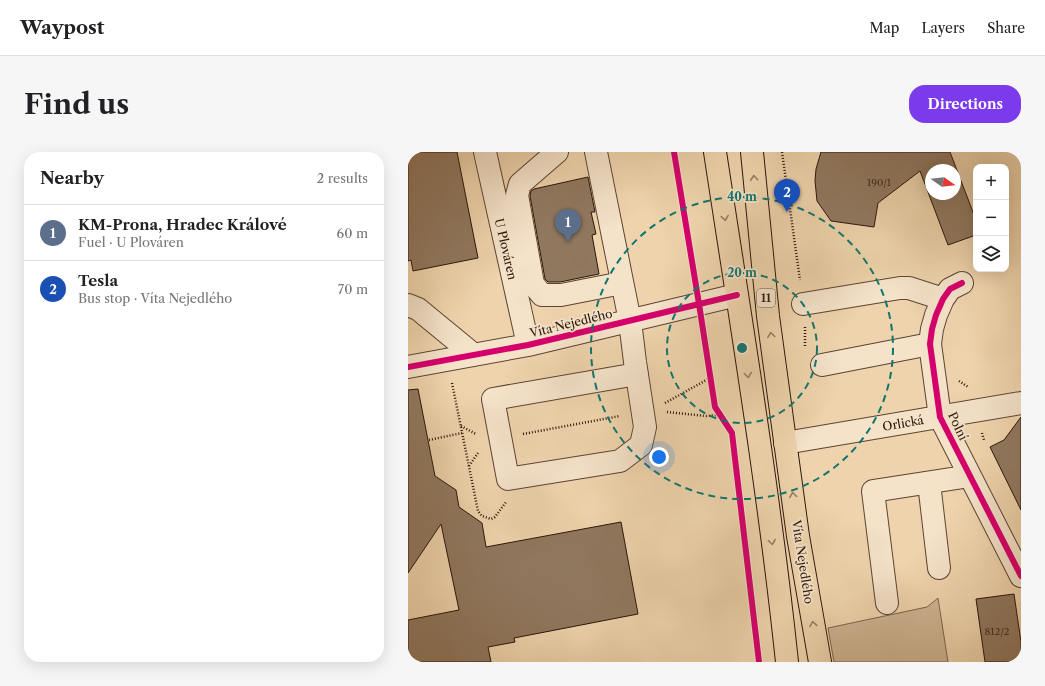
<!DOCTYPE html>
<html lang="en">
<head>
<meta charset="utf-8">
<style>
  :root { --surface:#fff; --page:#f6f6f6; --text:#202124; --muted:#757577; --line:#e0e0e0; --accent:#7c3aed }
  body { margin:0; font-family:"Libre Caslon Text",serif; background:var(--page); color:var(--text) }
  .controls { position:absolute; right:12px; top:12px; display:grid; overflow:hidden; border-radius:8px; box-shadow:0 4px 16px #0002 }
  .controls button { width:36px; height:36px; display:grid; place-items:center; padding:0; border:0; border-bottom:1px solid var(--line); background:var(--surface); color:var(--text); font:20px sans-serif }
  .compass { position:absolute; left:517px; top:12px; width:36px; height:36px; border-radius:50%; background:var(--surface); box-shadow:0 4px 16px #0002; rotate:104deg }
  .you { position:absolute; left:251px; top:305px; width:14px; height:14px; margin:-10px; border:3px solid #fff; border-radius:50%; background:#1a73e8; box-shadow:0 0 0 6px #1a73e833 }
  .badge { display:grid; place-items:center; width:26px; height:26px; border-radius:50%; background:var(--accent); color:#fff; font-size:13px; font-weight:700 }
  .pin { position:absolute; translate:-50% -33px; filter:drop-shadow(0 1px 2px #0008) }
  .pin::after { content:''; position:absolute; top:21px; width:14px; height:12px; background:inherit; clip-path:polygon(0 0,100% 0,50% 100%) }
  .list { margin:0; padding:0; list-style:none }
  h2 { display:flex; justify-content:space-between; align-items:center; height:52px; margin:0; padding:0 16px; font-size:17px }
  h2 small { font-size:13px; font-weight:400; color:var(--muted) }
  .list li { display:grid; grid-template-columns:26px 1fr auto; gap:12px; align-items:center; box-sizing:border-box; height:56px; padding:0 16px; border-top:1px solid var(--line) }
  .list b { display:block; font-size:15px; white-space:nowrap }
  .list p { margin:0; font-size:13px; white-space:nowrap; color:var(--muted) }
  .list em { font-size:13px; font-style:normal; color:var(--muted) }
  .icon { flex:none; width:22px; height:22px; fill:none; stroke:currentColor; stroke-width:2; stroke-linecap:round; stroke-linejoin:round }
  .map { position:relative; flex:none; width:613px; height:510px; overflow:hidden; border-radius:16px }
  header { display:flex; align-items:center; gap:24px; box-sizing:border-box; height:56px; padding:0 20px; background:var(--surface); border-bottom:1px solid var(--line) }
  header strong { font-size:19px }
  nav { display:flex; gap:22px; margin-inline-start:auto; font-size:14px }
  .intro { display:flex; align-items:center; justify-content:space-between; box-sizing:border-box; height:96px; padding:0 24px }
  h1 { margin:0; font-size:28px }
  .button { padding:10px 18px; border-radius:16px; background:var(--accent); color:#fff; font-size:14px; font-weight:700 }
  main { display:flex; gap:24px; padding:0 24px }
  aside { flex:1; background:var(--surface); border-radius:16px; box-shadow:0 4px 16px #0002 }
  .map>svg:first-child { display:block }
  .green { fill:#cdb391; stroke:#7c644e }
  .building { fill:#90785f; stroke:#2b150b; fill-rule:evenodd }
  .lines { fill:none; stroke-linecap:round; stroke-linejoin:round }
  .minor-casing { stroke:#5c4433; stroke-width:24 }
  .major-casing { stroke:#2b150b; stroke-width:24 }
  .path { stroke:#2b150b; stroke-width:2.5; stroke-dasharray:1 2; stroke-linecap:butt }
  .minor { stroke:#f4e2c9; stroke-width:22 }
  .major { stroke:#eed3ac; stroke-width:22 }
  .cycleway-casing { stroke:#f4e2c9; stroke-width:8 }
  .cycleway { stroke:#d6006c; stroke-width:6 }
  .oneway { stroke:#967e64 }
  .ring { fill:none; stroke:#0f766e; stroke-width:2; stroke-dasharray:7 5 }
  .labels { text-anchor:middle; dominant-baseline:central; stroke-width:3.5; stroke-linejoin:round; paint-order:stroke }
  .number-label { font-size:10px; fill:#442e20 }
  .shield { fill:#f4e2c9; stroke:#675244; stroke-width:1 }
  .shield-label { font-size:11px; font-weight:bold; fill:#2b150b }
  .street-label { font-size:12px; fill:#2b150b; stroke:#f4e2c9 }
  .centre { fill:#0f766e; stroke:#f4e2c9; stroke-width:2 }
  .ring-label { font-size:12px; text-anchor:middle; font-weight:bold; fill:#0f766e; stroke:#f4e2c9; stroke-width:3.5; stroke-linejoin:round; paint-order:stroke }
</style>
</head>
<body>
<header>
<strong>Waypost</strong>
<nav><a>Map</a><a>Layers</a><a>Share</a></nav>
</header>
<div class="intro"><h1>Find us</h1><a class="button">Directions</a></div>
<main>
<aside>
<h2>Nearby<small>2 results</small></h2>
<ul class="list">
<li><span class="badge" style="background:#5c6f8a">1</span><div><b>KM-Prona, Hradec Králové</b><p>Fuel · U Plováren</p></div><em>60 m</em></li>
<li><span class="badge" style="background:#1a4fb4">2</span><div><b>Tesla</b><p>Bus stop · Víta Nejedlého</p></div><em>70 m</em></li>
</ul>
</aside>
<div class="map">
<svg width="613" height="510" viewBox="0 0 613 510">
  <rect width="100%" height="100%" fill="#eed3ac"/>
  <filter id="stains"><feTurbulence type="fractalNoise" baseFrequency=".005" numOctaves="4"/><feColorMatrix values="0 0 0 0 .2 0 0 0 0 .09 0 0 0 0 .02 0 0 0 .5 -.17"/></filter>
  <radialGradient id="worn" r=".72"><stop offset=".6" stop-color="#630" stop-opacity="0"/><stop offset="1" stop-color="#630" stop-opacity=".3"/></radialGradient>
  <!-- green -->
  <path class="green" d="M 530,446 L 540,510 L 426,510 L 420,476 L 519,455 Z"/>
  <!-- building -->
  <path class="building" d="M 0,0 L 49,0 L 70,106 L 5,119 L 3,108 L 0,109 Z
    M 413,0 L 542,0 L 568,68 L 568,83 L 540,93 L 512,19 L 470,51 L 466,75 L 423,69 L 409,49 L 407,29 L 408,17 ZM 523,18 L 547,18 L 547,42 L 523,42 Z
    M 180,25 L 187,60 L 183,60 L 188,82 L 184,83 L 191,122 L 152,130 L 140,130 L 137,127 L 122,44 L 123,39 L 126,37 Z
    M 10,237 L 27,324 L 48,338 L 51,355 L 74,371 L 78,395 L 213,370 L 230,462 L 106,486 L 107,490 L 80,495 L 83,510 L 0,510 L 0,468 L 51,458 L 33,372 L 0,421 L 0,238 Z
    M 613,265 L 613,358 L 582,295 L 596,288 Z
    M 606,442 L 613,490 L 613,510 L 577,510 L 568,447 Z"/>
  <g class="lines">
    <!-- minor casing -->
    <g class="minor-casing">
      <path id="minor" d="M 77,0 L 120,193
        M 149,0 L 112,32 L 109,43 L 125,132 L 134,143 L 153,143 L 214,131
        M 188,0 L 222,169 L 227,210 L 237,275 L 233,293 L 212,309 L 100,327 L 85,247 L 229,222
        M 554,131 L 542,137 L 535,147 L 528,163 L 524,177 L 522,192 L 532,265 L 613,424
        M 395,152 L 492,136 L 501,136 L 535,147
        M 0,153 L 10,157 L 66,203
        M 414,213 L 522,192
        M 0,215 L 120,193 L 329,143
        M 377,291 L 613,251
        M 521,331 L 531,416
        M 479,451 L 465,339 L 562,324"/>
    </g>
    <!-- major casing -->
    <g class="major-casing">
      <path id="major" d="M 307,0 C 333,170 361,339 379,510
        M 344,0 L 360,164 L 390,384 L 412,510"/>
    </g>
    <!-- path -->
    <path class="path" d="M 374,0 L 392,128
      M 397,175 L 397,196
      M 551,229 L 560,235
      M 44,231 L 70,359 L 74,364 L 83,367 L 87,365 L 98,350
      M 257,251 L 302,226
      M 259,260 L 298,264 L 312,263
      M 53,274 L 68,282
      M 574,281 L 576,288
      M 115,282 L 212,264
      M 21,288 L 54,281
      M 61,314 L 70,301"/>
    <!-- minor -->
    <use href="#minor" class="minor"/>
    <!-- major -->
    <use href="#major" class="major"/>
    <!-- cycleway casing -->
    <g class="cycleway-casing">
      <path id="cycleway" d="M 266,0 L 291,152 L 307,255 L 324,281 L 351,510
        M 554,131 L 542,137 L 535,147 L 528,163 L 524,177 L 522,192 L 532,265 L 613,424
        M 0,215 L 120,193 L 329,143"/>
    </g>
    <!-- cycleway -->
    <use href="#cycleway" class="cycleway"/>
  </g>
  <!-- one-way arrows -->
  <defs><path id="oneway-chevron" d="M-2-3.5L2.5 0L-2 3.5" fill="none" stroke-width="1.6" stroke-linecap="round" stroke-linejoin="round"/></defs>
  <g class="oneway">
    <use href="#oneway-chevron" transform="translate(346 26) rotate(-95)"/>
    <use href="#oneway-chevron" transform="translate(317 66) rotate(81)"/>
    <use href="#oneway-chevron" transform="translate(363 183) rotate(-98)"/>
    <use href="#oneway-chevron" transform="translate(340 223) rotate(82)"/>
    <use href="#oneway-chevron" transform="translate(385 343) rotate(-98)"/>
    <use href="#oneway-chevron" transform="translate(364 390) rotate(82)"/>
    <use href="#oneway-chevron" transform="translate(405 472) rotate(-99)"/>
  </g>
  <!-- distance rings -->
  <g class="ring">
    <circle cx="334" cy="196" r="75"/>
    <circle cx="334" cy="196" r="151"/>
  </g>
  <g class="labels">
    <!-- number labels -->
    <g class="number-label">
      <text x="471" y="30">190/1</text>
      <text x="589" y="479">812/2</text>
    </g>
    <!-- shield labels -->
    <rect class="shield" x="349" y="137" width="18" height="18" rx="3"/>
    <g class="shield-label">
      <text x="358" y="146">11</text>
    </g>
    <!-- street labels -->
    <g class="street-label">
      <text transform="translate(98 97) rotate(77)">U Plováren</text>
      <text transform="translate(163 171) rotate(-14)">Víta Nejedlého</text>
      <text transform="translate(495 271) rotate(-10)">Orlická</text>
      <text transform="translate(550 274) rotate(65)">Polní</text>
      <text transform="translate(395 410) rotate(81)">Víta Nejedlého</text>
    </g>
  </g>
  <circle cx="334" cy="196" r="6" class="centre"/>
  <g class="ring-label">
    <text x="334" y="49">40 m</text>
    <text x="334" y="125">20 m</text>
  </g>
  <rect width="100%" height="100%" filter="url(#stains)"/>
  <rect width="100%" height="100%" fill="url(#worn)"/>
</svg>
<div class="controls">
<button>+</button>
<button>−</button>
<button><svg class="icon" aria-label="layers" viewBox="0 0 24 24"><path d="M12 4l9 5-9 5-9-5zM3 14l9 5 9-5"/></svg></button>
</div>
<svg class="compass" viewBox="-18 -18 36 36"><path d="M0-13l5 13h-10z" fill="#e53935"/><path d="M0 13l5-13h-10z" fill="#757577"/></svg>
<div class="you"></div>
<div class="pin badge" style="left:160px;top:90px;background:#5c6f8a">1</div>
<div class="pin badge" style="left:379px;top:60px;background:#1a4fb4">2</div>
</div>
</main>
</body>
</html>
